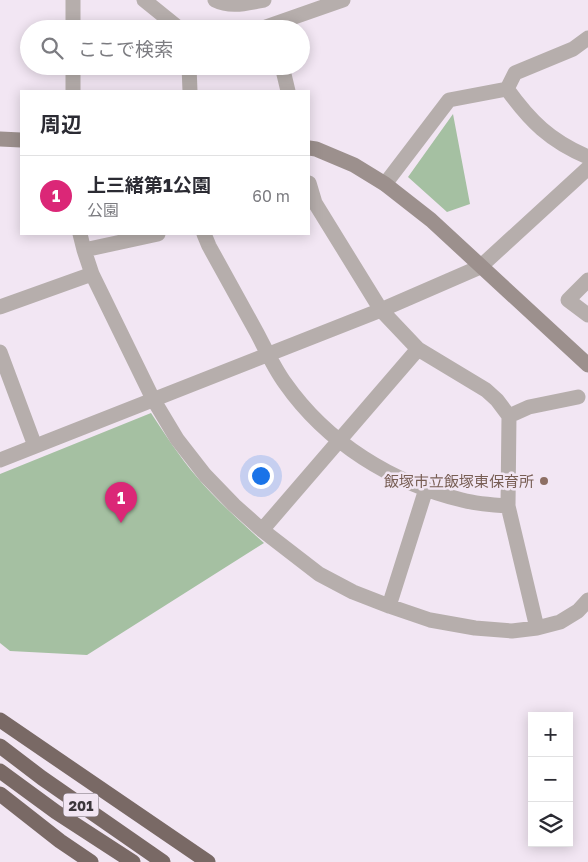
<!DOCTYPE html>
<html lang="ja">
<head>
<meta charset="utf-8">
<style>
  :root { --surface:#fff; --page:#f7f7f7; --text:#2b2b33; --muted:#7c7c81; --line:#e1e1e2; --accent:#db2777 }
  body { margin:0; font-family:"Golos Text","Noto Sans JP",sans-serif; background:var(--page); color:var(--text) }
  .controls { position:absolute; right:15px; bottom:15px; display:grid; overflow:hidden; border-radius:0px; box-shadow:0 2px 12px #0003 }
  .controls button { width:45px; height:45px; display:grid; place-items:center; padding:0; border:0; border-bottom:1px solid var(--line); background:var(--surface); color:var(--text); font:25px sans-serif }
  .you { position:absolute; left:260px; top:475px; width:18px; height:18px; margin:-12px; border:4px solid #fff; border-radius:50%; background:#1a73e8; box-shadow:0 0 0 8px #1a73e833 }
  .badge { display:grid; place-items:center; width:32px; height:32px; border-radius:50%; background:var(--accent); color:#fff; font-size:16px; font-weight:700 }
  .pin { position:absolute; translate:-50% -41px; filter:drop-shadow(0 1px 2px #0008) }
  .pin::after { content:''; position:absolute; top:26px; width:18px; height:15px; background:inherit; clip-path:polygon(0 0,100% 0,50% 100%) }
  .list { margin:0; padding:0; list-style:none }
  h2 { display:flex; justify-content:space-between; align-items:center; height:65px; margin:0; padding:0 20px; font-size:21px }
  h2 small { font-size:16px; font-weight:400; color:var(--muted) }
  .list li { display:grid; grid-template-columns:32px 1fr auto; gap:15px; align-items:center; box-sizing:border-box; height:80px; padding:0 20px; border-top:1px solid var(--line) }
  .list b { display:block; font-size:19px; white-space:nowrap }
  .list p { margin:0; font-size:16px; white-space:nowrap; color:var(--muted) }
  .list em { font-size:16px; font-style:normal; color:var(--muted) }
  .icon { flex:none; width:28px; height:28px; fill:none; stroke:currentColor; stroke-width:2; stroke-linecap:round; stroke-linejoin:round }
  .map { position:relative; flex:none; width:588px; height:862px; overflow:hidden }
  .search { position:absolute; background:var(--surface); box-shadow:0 2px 12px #0003; left:20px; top:20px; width:290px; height:55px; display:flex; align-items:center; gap:12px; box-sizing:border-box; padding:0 18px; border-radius:28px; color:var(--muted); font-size:19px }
  .panel { position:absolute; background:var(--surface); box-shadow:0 2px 12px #0003; left:20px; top:90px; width:290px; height:145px; border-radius:0px }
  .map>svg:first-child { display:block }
  .green { fill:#a5c0a2 }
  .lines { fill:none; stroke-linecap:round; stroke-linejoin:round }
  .street { stroke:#b6aeac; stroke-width:15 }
  .secondary { stroke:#9c908d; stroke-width:15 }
  .highway { stroke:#796965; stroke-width:15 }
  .education-dot { fill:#8d6e63; stroke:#f2e6f3; stroke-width:2 }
  .labels { text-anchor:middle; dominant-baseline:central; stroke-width:5; stroke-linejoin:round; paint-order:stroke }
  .shield { fill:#f2e6f3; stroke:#726b72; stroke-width:1 }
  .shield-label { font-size:14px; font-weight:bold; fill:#3b363b }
  .education-label { font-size:15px; fill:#785e54; stroke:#f2e6f3; text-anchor:end }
</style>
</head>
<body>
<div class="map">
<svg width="588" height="862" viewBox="0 0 588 862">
  <rect width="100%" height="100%" fill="#f2e6f3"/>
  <!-- green -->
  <path class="green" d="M 453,114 L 470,204 L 447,212 L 408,177 Z
    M 151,413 C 165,434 179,456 196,476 C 216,500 241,522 264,543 L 87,655 L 10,651 L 0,643 L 0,474 Z"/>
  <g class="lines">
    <!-- street -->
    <path class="street" d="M 73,0 L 73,29
      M 144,0 L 180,29
      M 215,0 C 231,8 247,3 264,0
      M 260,29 L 343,0
      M 73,66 L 73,91
      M 189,66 L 190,91
      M 282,66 L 288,91
      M 507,89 C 530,121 550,141 588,157
      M 309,183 L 315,203 L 381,310 L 418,349 L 486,390 L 497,400 L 509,416 L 508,506 L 537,628
      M 385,184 L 449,100 L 507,89 L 515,73 L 573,49 L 588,38
      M 80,234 L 84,250 L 92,274 L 153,399 L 177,439 L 205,475 L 234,505 L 262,530 L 319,574 L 353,592 L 389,606 L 430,620 L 475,628 L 512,631 L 537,628 L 560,622 L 578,611 L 588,600
      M 204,234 L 209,246 C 225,275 241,304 257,333 C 266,350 274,368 285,383 C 327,443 392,483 462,500 C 477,504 492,505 508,506
      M 84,250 L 158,234
      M 588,280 L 568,300 L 588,315
      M 0,307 L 92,274
      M 0,352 L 35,446
      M 509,416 L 529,407 L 578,397
      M 0,460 L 381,310 L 480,267 L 588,168
      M 262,530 L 418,349
      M 389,606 L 426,489"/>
    <!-- secondary -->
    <path class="secondary" d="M 0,139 L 21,140
      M 309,148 L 316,149 L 354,165 L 385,184 L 431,220 L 588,365"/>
    <!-- highway -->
    <path class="highway" d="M 0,720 L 208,862
      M 0,746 L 42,778 L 163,862
      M 0,771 L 56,812 L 133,862
      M 0,794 L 60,841 L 91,862"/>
  </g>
  <!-- markers -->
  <circle class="education-dot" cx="544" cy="481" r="5"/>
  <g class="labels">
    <!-- shield labels -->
    <rect class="shield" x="63.5" y="793.5" width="35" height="23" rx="4"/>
    <g class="shield-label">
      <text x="81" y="805">201</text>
    </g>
    <!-- education labels -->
    <g class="education-label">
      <text x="534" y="481">飯塚市立飯塚東保育所</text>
    </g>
  </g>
</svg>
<div class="controls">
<button>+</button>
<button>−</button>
<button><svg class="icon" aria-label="layers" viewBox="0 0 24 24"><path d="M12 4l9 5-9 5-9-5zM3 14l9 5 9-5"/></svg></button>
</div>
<div class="you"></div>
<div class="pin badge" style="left:121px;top:523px">1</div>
<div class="search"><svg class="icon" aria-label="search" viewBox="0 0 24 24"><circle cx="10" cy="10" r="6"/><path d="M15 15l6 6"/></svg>ここで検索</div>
<section class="panel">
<h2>周辺<small></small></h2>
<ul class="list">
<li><span class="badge">1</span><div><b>上三緒第1公園</b><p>公園</p></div><em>60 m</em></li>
</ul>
</section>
</div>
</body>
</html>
